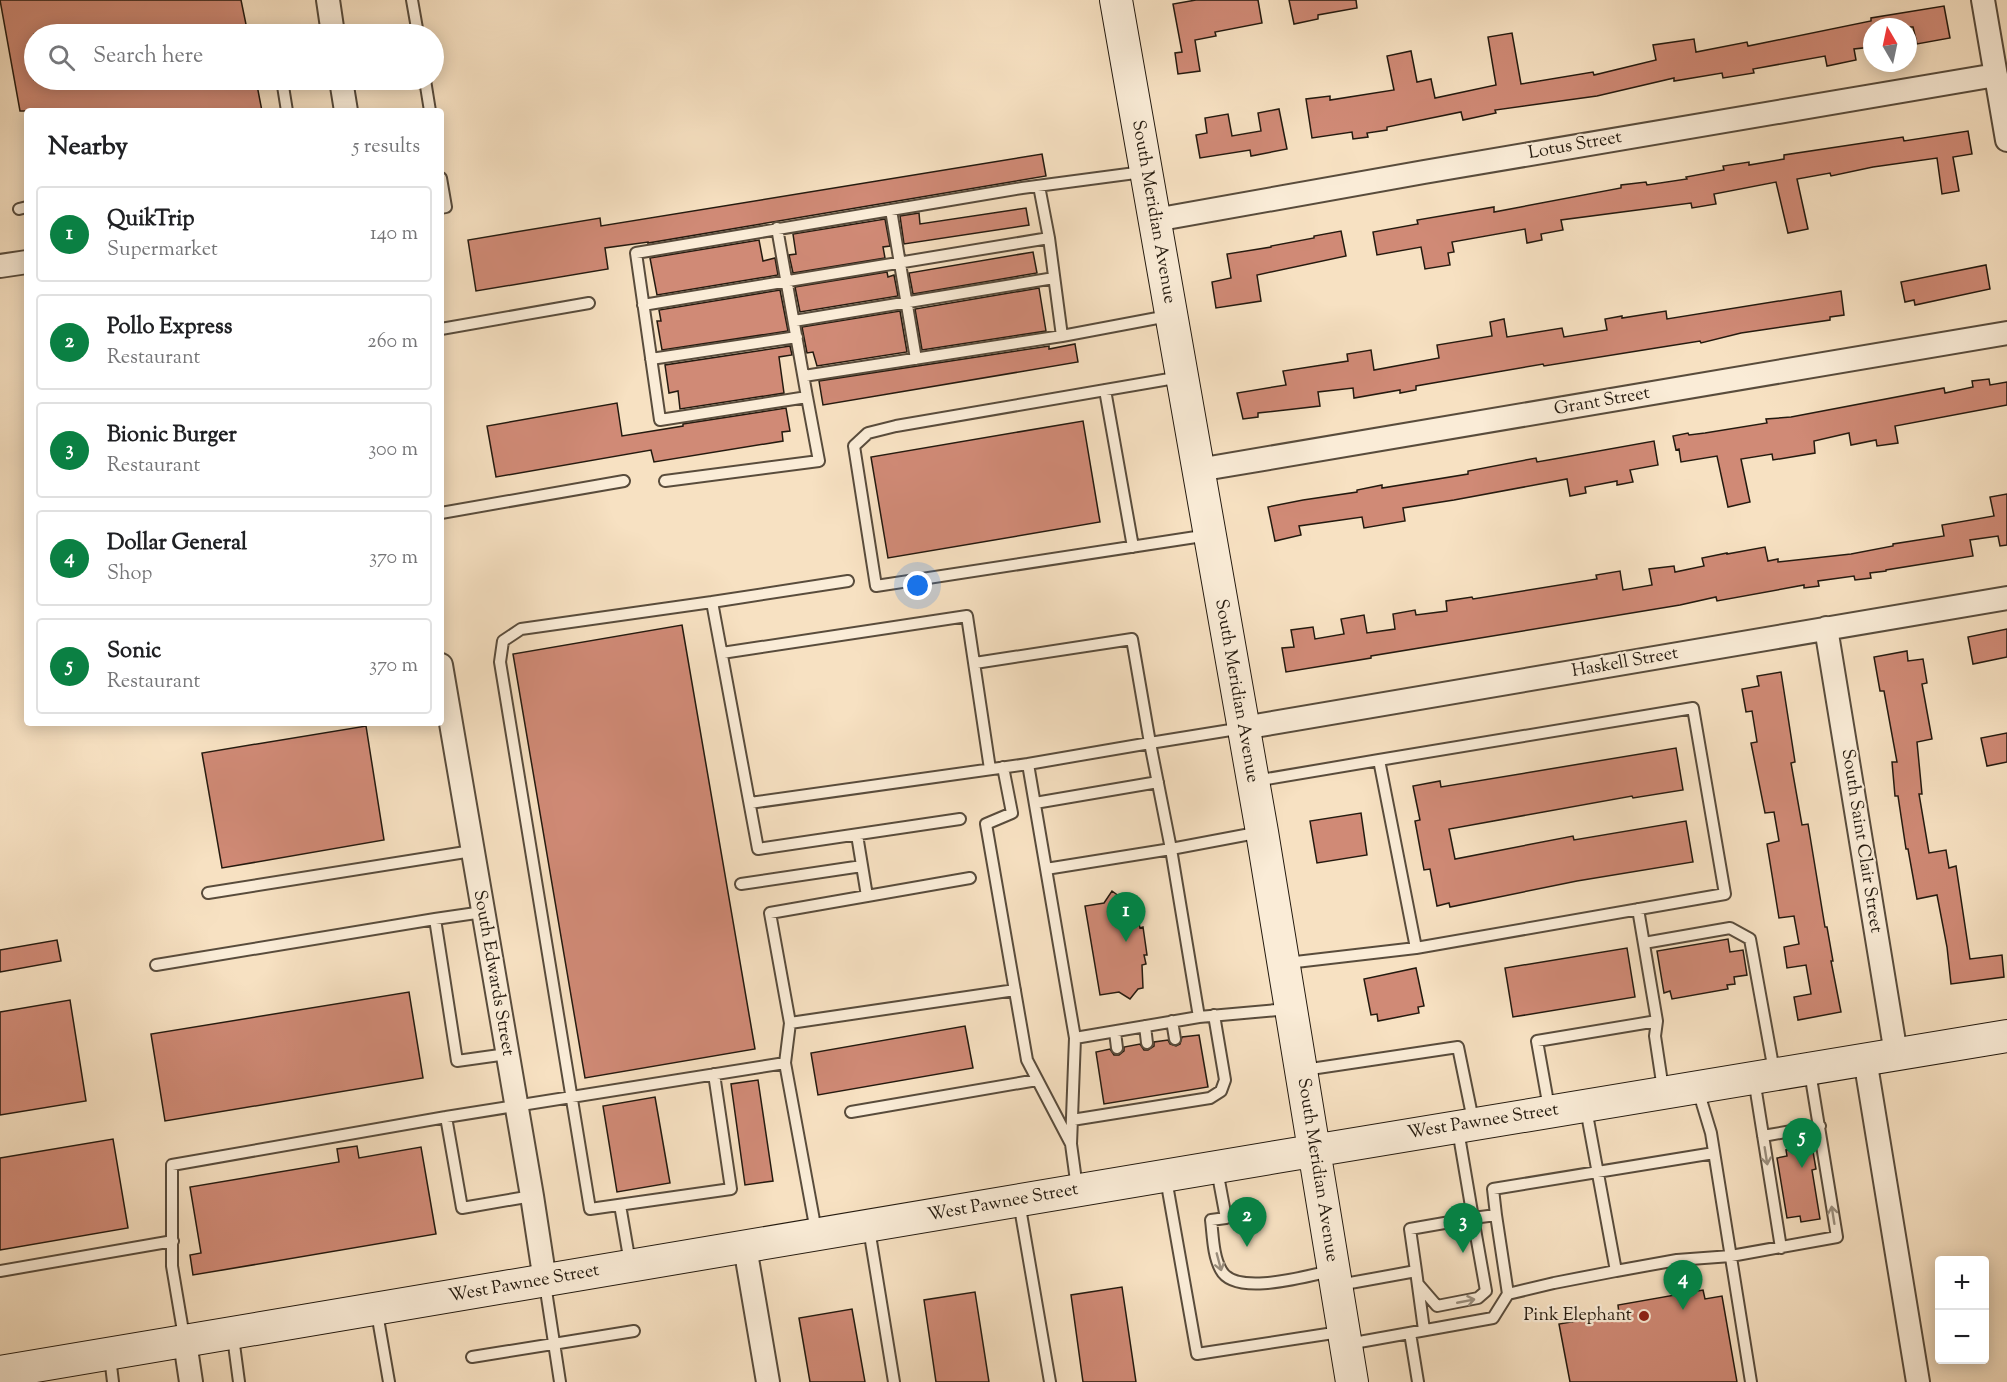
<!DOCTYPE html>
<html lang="en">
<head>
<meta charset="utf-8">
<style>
  :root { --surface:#fff; --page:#f6f6f6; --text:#202124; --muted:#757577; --line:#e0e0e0; --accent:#0b8043 }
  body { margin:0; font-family:"Sorts Mill Goudy",serif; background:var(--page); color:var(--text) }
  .controls { position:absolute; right:18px; bottom:18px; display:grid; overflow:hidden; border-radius:6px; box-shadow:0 3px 15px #0003 }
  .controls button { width:54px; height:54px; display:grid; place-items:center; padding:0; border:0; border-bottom:2px solid var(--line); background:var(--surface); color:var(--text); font:30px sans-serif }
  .compass { position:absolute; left:1863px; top:18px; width:54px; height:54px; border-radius:50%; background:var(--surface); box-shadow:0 3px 15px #0003; rotate:351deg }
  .you { position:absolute; left:918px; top:586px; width:21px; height:21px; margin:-15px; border:4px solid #fff; border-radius:50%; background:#1a73e8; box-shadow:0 0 0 9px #1a73e833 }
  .badge { display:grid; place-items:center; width:39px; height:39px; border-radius:50%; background:var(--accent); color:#fff; font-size:20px; font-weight:700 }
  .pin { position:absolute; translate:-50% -50px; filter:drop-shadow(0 2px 3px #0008) }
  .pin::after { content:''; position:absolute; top:32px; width:21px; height:18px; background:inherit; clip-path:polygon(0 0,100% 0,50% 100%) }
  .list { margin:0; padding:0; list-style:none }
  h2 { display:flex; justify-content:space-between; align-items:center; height:78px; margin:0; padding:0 24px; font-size:26px }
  h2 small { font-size:20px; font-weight:400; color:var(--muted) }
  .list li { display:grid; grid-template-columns:39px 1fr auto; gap:18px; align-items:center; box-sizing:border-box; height:96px; margin:0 12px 12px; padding:0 12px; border:2px solid var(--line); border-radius:6px }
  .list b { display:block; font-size:22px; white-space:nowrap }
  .list p { margin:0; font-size:20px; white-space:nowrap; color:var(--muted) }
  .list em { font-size:20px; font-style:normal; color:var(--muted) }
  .icon { flex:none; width:33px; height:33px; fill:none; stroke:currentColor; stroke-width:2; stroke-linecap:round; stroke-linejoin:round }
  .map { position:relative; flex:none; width:2007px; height:1382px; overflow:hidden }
  .search { position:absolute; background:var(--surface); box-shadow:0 3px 15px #0003; left:24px; top:24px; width:420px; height:66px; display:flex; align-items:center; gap:15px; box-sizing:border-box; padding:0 21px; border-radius:33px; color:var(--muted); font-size:22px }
  .panel { position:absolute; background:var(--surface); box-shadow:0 3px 15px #0003; left:24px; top:108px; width:420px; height:618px; border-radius:6px }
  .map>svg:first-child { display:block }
  .building { fill:#d08a76; stroke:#241a0f; stroke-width:1.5 }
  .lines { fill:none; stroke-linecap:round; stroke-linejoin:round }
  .service-casing { stroke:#594c3c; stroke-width:14 }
  .minor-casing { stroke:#594c3c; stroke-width:26 }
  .secondary-casing { stroke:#241a0f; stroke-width:34 }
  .service { stroke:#faecd7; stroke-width:10 }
  .minor { stroke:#faecd7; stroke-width:22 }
  .secondary { stroke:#faecd7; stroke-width:32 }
  .oneway { stroke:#9a8e7d }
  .poi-dot { fill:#8f2418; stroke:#faecd7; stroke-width:2 }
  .labels { text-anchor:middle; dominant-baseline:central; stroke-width:4.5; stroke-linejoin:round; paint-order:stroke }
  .street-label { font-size:18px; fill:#241a0f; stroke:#faecd7 }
  .poi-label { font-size:18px; fill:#241a0f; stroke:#faecd7; text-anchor:end }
</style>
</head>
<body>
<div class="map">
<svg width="2007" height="1382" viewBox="0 0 2007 1382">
  <rect width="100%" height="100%" fill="#f7e1c2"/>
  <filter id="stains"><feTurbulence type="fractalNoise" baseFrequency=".00333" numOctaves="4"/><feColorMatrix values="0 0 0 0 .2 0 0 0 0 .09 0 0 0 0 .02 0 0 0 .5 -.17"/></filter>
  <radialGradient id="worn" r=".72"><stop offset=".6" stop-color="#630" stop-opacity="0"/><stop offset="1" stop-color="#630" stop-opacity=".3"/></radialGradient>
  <!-- building -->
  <path class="building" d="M 0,0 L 241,0 L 248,34 L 34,34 L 34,80 L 256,80 L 262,111 L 20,111 Z
    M 1196,0 L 1258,0 L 1262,23 L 1215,32 L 1216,36 L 1195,40 L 1200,71 L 1178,74 L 1175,53 L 1182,52 L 1173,4 Z
    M 1289,0 L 1356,0 L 1357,8 L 1318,15 L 1318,19 L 1294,24 Z
    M 1944,6 L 1950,38 L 1917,44 L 1913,27 L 1872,27 L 1872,47 L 1854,49 L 1856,60 L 1827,66 L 1825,56 L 1753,69 L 1754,73 L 1723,78 L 1722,73 L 1674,81 L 1674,78 L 1597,96 L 1495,110 L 1496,113 L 1463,120 L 1461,112 L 1387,127 L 1387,130 L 1367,133 L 1368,137 L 1353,139 L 1352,132 L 1312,138 L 1306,99 L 1330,96 L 1330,100 L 1394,90 L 1387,56 L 1411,51 L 1417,82 L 1431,79 L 1435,98 L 1496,85 L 1488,37 L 1512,33 L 1521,84 L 1593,72 L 1594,75 L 1656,60 L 1653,45 L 1694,39 L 1696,52 L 1747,42 L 1748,46 L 1871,21 L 1871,18 Z
    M 1279,109 L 1287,149 L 1251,156 L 1250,150 L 1200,158 L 1196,135 L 1207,133 L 1205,118 L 1228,114 L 1232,136 L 1261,131 L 1258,113 Z
    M 1968,131 L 1972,154 L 1953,157 L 1959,191 L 1942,194 L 1937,158 L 1873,167 L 1831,176 L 1830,173 L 1797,179 L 1808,229 L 1788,233 L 1776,182 L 1714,194 L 1716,204 L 1692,208 L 1691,203 L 1561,220 L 1563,230 L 1541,234 L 1542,240 L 1527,243 L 1525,229 L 1452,242 L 1454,252 L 1448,253 L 1450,265 L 1425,269 L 1421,247 L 1377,255 L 1373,232 L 1418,224 L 1417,220 L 1494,207 L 1494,212 L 1621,188 L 1621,185 L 1646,182 L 1647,185 L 1687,179 L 1686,177 L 1724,170 L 1723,166 L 1749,162 L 1749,165 L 1784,159 L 1784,155 L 1903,137 L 1904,141 Z
    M 1042,154 L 1046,176 L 648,243 L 648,242 L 605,248 L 608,269 L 476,291 L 468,240 L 600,218 L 601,226 Z
    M 1026,208 L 1029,225 L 904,244 L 900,216 L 919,213 L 920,224 Z
    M 885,219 L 890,246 L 883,247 L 885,258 L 793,273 L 789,255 L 796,254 L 793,234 Z
    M 1341,231 L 1346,256 L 1257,275 L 1261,301 L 1216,308 L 1212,282 L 1231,278 L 1227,254 L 1271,247 L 1271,246 L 1314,238 L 1314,236 Z
    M 759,240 L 763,261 L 775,258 L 778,275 L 657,295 L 650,258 Z
    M 1033,252 L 1037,273 L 913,294 L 909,273 Z
    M 1986,265 L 1990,289 L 1915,305 L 1914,300 L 1905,302 L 1901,282 Z
    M 887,272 L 888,277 L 894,275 L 898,296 L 800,312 L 795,287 Z
    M 1039,288 L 1046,331 L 922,350 L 915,309 Z
    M 780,290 L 788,331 L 662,350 L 657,321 L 661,321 L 659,310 Z
    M 1841,291 L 1844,315 L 1830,317 L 1830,320 L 1741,333 L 1701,343 L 1700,341 L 1656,348 L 1544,366 L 1543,364 L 1433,383 L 1416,386 L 1416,390 L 1400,393 L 1400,390 L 1354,398 L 1353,388 L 1318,392 L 1320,406 L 1258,413 L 1258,417 L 1243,419 L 1237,393 L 1286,385 L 1283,371 L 1348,361 L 1347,354 L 1371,350 L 1374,370 L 1439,358 L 1437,345 L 1492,336 L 1490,322 L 1504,319 L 1507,337 L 1562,328 L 1564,337 L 1607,330 L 1605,319 L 1622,316 L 1622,318 L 1666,311 L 1667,319 Z
    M 900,311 L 907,352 L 817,366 L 813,352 L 807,353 L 802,327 Z
    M 1075,344 L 1078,362 L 823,405 L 819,381 L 1049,346 L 1049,349 Z
    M 790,346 L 792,355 L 779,357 L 784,393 L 680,409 L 678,391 L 669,393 L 665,365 Z
    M 1989,379 L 1990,385 L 2007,382 L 2007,405 L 1895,426 L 1898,443 L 1877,446 L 1876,440 L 1851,445 L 1849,433 L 1814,441 L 1815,453 L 1773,460 L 1772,454 L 1741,459 L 1750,502 L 1728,507 L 1717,456 L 1681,462 L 1679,449 L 1676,450 L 1673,436 L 1688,433 L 1689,435 L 1705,433 L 1767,423 L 1766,419 L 1791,417 L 1944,388 L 1945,393 L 1973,387 L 1972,381 Z
    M 617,403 L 622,436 L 683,426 L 683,424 L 786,408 L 790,431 L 782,432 L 783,441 L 654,462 L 651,450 L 496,477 L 487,426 Z
    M 1083,421 L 1100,522 L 888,558 L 871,457 Z
    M 1654,441 L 1658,465 L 1630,470 L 1633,482 L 1617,485 L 1617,481 L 1585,487 L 1586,493 L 1570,496 L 1567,479 L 1454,500 L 1403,508 L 1405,521 L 1364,528 L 1362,517 L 1299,526 L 1301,535 L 1275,541 L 1268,507 L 1303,500 L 1357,492 L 1357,490 L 1382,485 L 1382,488 L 1468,474 L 1468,471 L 1536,458 L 1537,462 L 1554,459 Z
    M 2007,494 L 2007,545 L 2000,546 L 1998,536 L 1970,540 L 1973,556 L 1886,570 L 1886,571 L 1870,573 L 1871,578 L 1855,580 L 1854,576 L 1818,581 L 1819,586 L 1804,588 L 1804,585 L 1717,601 L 1716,597 L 1680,605 L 1371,656 L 1371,658 L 1286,672 L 1282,648 L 1294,647 L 1291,630 L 1313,627 L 1315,639 L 1344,634 L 1341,619 L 1364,615 L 1367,633 L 1395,629 L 1393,614 L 1415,610 L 1416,615 L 1447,611 L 1446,601 L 1472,597 L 1473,599 L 1597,579 L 1596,575 L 1620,571 L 1623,590 L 1652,585 L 1649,569 L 1674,566 L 1675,572 L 1704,566 L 1702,558 L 1727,553 L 1727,554 L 1765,547 L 1768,561 L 1778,559 L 1778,562 L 1851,554 L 1893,546 L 1893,544 L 1944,536 L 1942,525 L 1994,516 L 1990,497 Z
    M 682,625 L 755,1049 L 585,1078 L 513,654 Z
    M 2007,629 L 2007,657 L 1973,664 L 1968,637 Z
    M 1907,651 L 1908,661 L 1923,659 L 1927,683 L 1922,684 L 1932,739 L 1917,742 L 1922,794 L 1919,794 L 1929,853 L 1946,850 L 1949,868 L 1956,866 L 1970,959 L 2002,955 L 2004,977 L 1951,984 L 1947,947 L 1937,895 L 1917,899 L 1908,849 L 1906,849 L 1898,796 L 1895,796 L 1892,762 L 1897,762 L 1884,691 L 1880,691 L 1874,657 Z
    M 1781,672 L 1795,762 L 1791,763 L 1802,825 L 1808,824 L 1825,927 L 1827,927 L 1833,961 L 1831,961 L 1841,1012 L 1798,1020 L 1794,997 L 1811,994 L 1806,965 L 1787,968 L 1784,947 L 1799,944 L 1794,916 L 1779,918 L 1767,844 L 1779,841 L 1774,812 L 1765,813 L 1751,743 L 1757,742 L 1752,711 L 1746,712 L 1742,689 L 1759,686 L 1757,676 Z
    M 366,726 L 384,840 L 222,868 L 202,753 Z
    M 2007,733 L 2007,762 L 1987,766 L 1981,738 Z
    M 1676,748 L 1683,790 L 1633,798 L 1632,796 L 1449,829 L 1455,859 L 1573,836 L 1574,840 L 1686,821 L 1693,862 L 1577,881 L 1450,907 L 1449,903 L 1437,906 L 1430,869 L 1424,870 L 1415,821 L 1420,820 L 1413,786 L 1440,781 L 1441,787 Z
    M 1361,813 L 1367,855 L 1317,863 L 1310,821 Z
    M 1112,891 L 1123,899 L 1128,898 L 1130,907 L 1132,907 L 1134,920 L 1138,919 L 1140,928 L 1143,927 L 1147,955 L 1144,955 L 1146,964 L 1142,965 L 1143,988 L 1138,989 L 1130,999 L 1119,992 L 1100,995 L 1085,906 L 1104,903 Z
    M 1728,939 L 1730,952 L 1743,950 L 1747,975 L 1734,977 L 1735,984 L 1727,985 L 1728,989 L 1672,999 L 1670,991 L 1664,993 L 1657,951 Z
    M 57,940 L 61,961 L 0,972 L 0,950 Z
    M 1627,948 L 1635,997 L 1513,1017 L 1505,968 Z
    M 1416,968 L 1424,1006 L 1418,1007 L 1419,1013 L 1378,1021 L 1377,1014 L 1371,1015 L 1364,979 Z
    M 409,992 L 423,1078 L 165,1121 L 151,1034 Z
    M 70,1000 L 86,1101 L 0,1115 L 0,1012 Z
    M 965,1026 L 973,1068 L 818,1095 L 811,1053 Z
    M 1199,1035 L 1208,1087 L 1104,1104 L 1096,1052 L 1110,1049 L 1114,1055 L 1119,1055 L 1124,1051 L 1124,1047 L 1140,1044 L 1144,1050 L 1148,1050 L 1154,1046 L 1154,1042 L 1168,1040 L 1170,1044 L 1176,1046 L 1180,1044 L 1182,1037 Z
    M 758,1080 L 773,1181 L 745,1185 L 731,1084 Z
    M 655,1097 L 670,1183 L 617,1192 L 603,1106 Z
    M 113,1139 L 128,1228 L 0,1250 L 0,1158 Z
    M 357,1146 L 359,1158 L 421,1147 L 436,1234 L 193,1275 L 190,1255 L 201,1253 L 190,1187 L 339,1162 L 337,1149 Z
    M 1812,1146 L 1816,1169 L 1812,1170 L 1820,1219 L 1801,1222 L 1800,1216 L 1787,1218 L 1777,1158 L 1787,1156 L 1786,1150 Z
    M 1122,1287 L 1136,1382 L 1083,1382 L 1071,1295 Z
    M 1703,1290 L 1705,1299 L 1722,1296 L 1737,1382 L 1570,1382 L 1559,1324 L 1619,1314 L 1618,1305 Z
    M 975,1292 L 989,1382 L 936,1382 L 924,1300 Z
    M 852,1309 L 865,1382 L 810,1382 L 799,1318 Z"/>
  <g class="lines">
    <!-- service casing -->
    <g class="service-casing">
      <path id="service" d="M 412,0 L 418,34
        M 282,80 L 287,111
        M 425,80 L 430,111
        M 441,178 L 446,207 L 441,208
        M 19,209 L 27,207
        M 891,210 L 916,359
        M 777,228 L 807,397
        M 643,305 L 1049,238 L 1039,186
        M 794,321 L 1054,278
        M 441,329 L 589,303
        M 1062,336 L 1168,316
        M 651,359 L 797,337
        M 804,376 L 1062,336 L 1049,238
        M 1181,377 L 896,426 L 868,433 L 854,446 L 876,586 L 1209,535
        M 1105,390 L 1133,547
        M 665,481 L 819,461 L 807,397 L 660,420 L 636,253 L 1022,188 L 1143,172
        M 441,513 L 624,481
        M 848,581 L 712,602 L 758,849 L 960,819
        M 712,602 L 521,629 L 503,641 L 500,662 L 590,1209 L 731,1189 L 714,1074
        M 722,653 L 967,616 L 990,769
        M 975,663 L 1132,639 L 1150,743 L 1028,764 L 1075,1038
        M 1243,728 L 1150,743 L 1171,849 L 1261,832
        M 1003,767 L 1012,813 L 986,824 L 1027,1060 L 1071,1144
        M 1255,781 L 1379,760
        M 750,803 L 1028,764
        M 1035,803 L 1158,782
        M 857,835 L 867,896
        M 1046,869 L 1171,849 L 1199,1017 L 1288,1009
        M 741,884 L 862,866
        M 208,893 L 472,851
        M 1638,909 L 1657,1021 L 1655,1036 L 1663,1089
        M 435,919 L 457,1061 L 507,1054
        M 1644,943 L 1730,928 L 1750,939 L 1774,1071
        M 1287,963 L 1416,948 L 1725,894 L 1693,708 L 1379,760 L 1416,948
        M 156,965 L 435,919 L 483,912
        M 1172,1021 L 1175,1039
        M 790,1023 L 1015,990
        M 1145,1026 L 1147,1043
        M 1115,1032 L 1117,1048
        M 785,1063 L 790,1023 L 770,913 L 970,878
        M 1304,1070 L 1458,1047 L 1473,1120
        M 1754,1079 L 1781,1248
        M 1698,1090 L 1711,1133 L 1751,1382
        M 1549,1108 L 1537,1041 L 1657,1021
        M 1586,1109 L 1616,1271 L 1677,1260 L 1731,1256 L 1837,1237 L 1810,1072
        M 851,1112 L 1037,1080
        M 446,1117 L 462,1208 L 532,1196
        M 1072,1120 L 1210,1098 L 1221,1091 L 1225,1080 L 1214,1015
        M 1763,1136 L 1820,1126
        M 1217,1170 L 1226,1218 L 1211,1220 C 1213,1236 1213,1256 1221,1270 C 1235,1297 1307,1276 1331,1271
        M 1166,1179 L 1197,1354 L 1340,1332
        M 1077,1188 L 1071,1144 L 1075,1038 L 1199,1017
        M 1019,1202 L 1050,1382
        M 620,1205 L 630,1263
        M 1496,1215 L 1493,1189 L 1714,1153
        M 869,1229 L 894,1382
        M 0,1271 L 173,1241
        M 1416,1271 L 1410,1229 L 1473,1218 L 1486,1291 L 1478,1298 L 1437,1306 L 1418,1284
        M 545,1284 L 560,1382
        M 1339,1285 L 1416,1271 L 1424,1330
        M 1508,1294 L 1554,1283 L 1616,1271
        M 377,1313 L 389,1382
        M 1410,1333 L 1418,1382
        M 184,1337 L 172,1266 L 172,1165 L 446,1117 L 785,1063 L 816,1231
        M 233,1337 L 239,1382
        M 1348,1344 L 1493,1318 L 1508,1294 L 1496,1215 L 1473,1218 L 1458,1130
        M 110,1357 L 113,1382
        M 472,1357 L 634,1331"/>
    </g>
    <!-- minor casing -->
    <g class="minor-casing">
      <path id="minor" d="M 328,0 L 333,34
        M 1983,0 L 2007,140
        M 341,80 L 346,111
        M 1155,220 L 1424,172 L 1996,75
        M 0,266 L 27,262
        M 1198,470 L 2007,333
        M 1826,628 L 1896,1054
        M 441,665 L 532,1196 L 545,1281
        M 1243,728 L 2007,598
        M 1865,1059 L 1918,1382
        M 745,1247 L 768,1382
        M 185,1342 L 191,1382"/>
    </g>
    <!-- secondary casing -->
    <g class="secondary-casing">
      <path id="secondary" d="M 1116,0 L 1262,832 L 1352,1382
        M 0,1372 L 1276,1157 L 2007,1036"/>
    </g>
    <!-- service -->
    <use href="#service" class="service"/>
    <!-- minor -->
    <use href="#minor" class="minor"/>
    <!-- secondary -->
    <use href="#secondary" class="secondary"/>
  </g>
  <!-- one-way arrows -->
  <defs><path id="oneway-shaft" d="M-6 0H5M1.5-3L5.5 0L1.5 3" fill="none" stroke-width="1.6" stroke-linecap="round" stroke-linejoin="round" transform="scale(1.5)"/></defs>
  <g class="oneway">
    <use href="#oneway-shaft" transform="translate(1766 1156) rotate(81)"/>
    <use href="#oneway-shaft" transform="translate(1833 1215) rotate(-99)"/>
    <use href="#oneway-shaft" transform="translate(1219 1262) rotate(75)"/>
    <use href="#oneway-shaft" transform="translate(1466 1301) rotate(-11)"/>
  </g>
  <!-- markers -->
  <circle class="poi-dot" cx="1644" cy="1316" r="6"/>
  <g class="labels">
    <!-- street labels -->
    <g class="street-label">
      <text transform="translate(1575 146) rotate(-10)">Lotus Street</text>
      <text transform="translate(1153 212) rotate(80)">South Meridian Avenue</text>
      <text transform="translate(1602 402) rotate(-10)">Grant Street</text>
      <text transform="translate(1625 663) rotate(-10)">Haskell Street</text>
      <text transform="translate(1236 691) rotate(80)">South Meridian Avenue</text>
      <text transform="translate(1861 841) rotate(81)">South Saint Clair Street</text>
      <text transform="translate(493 973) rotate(80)">South Edwards Street</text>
      <text transform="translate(1483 1122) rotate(-9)">West Pawnee Street</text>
      <text transform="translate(1317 1170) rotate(81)">South Meridian Avenue</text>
      <text transform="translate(1003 1203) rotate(-10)">West Pawnee Street</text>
      <text transform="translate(524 1284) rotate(-10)">West Pawnee Street</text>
    </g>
    <!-- poi labels -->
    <g class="poi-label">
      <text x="1632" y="1316">Pink Elephant</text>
    </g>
  </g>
  <rect width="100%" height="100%" filter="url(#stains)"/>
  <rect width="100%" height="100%" fill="url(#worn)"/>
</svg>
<div class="controls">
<button>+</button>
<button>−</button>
</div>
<svg class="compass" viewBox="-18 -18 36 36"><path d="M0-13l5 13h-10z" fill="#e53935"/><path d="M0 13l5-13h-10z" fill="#757577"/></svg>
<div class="you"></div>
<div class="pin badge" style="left:1126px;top:942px">1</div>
<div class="pin badge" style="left:1247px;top:1247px">2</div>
<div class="pin badge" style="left:1463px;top:1253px">3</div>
<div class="pin badge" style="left:1683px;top:1310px">4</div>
<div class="pin badge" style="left:1802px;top:1168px">5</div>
<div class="search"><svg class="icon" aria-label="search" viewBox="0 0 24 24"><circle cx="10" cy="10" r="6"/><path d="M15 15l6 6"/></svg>Search here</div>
<section class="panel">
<h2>Nearby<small>5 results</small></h2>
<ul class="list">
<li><span class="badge">1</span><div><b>QuikTrip</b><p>Supermarket</p></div><em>140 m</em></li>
<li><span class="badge">2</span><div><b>Pollo Express</b><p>Restaurant</p></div><em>260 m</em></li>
<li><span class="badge">3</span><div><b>Bionic Burger</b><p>Restaurant</p></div><em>300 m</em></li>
<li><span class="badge">4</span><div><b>Dollar General</b><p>Shop</p></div><em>370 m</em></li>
<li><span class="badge">5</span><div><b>Sonic</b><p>Restaurant</p></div><em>370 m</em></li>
</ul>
</section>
</div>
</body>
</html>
